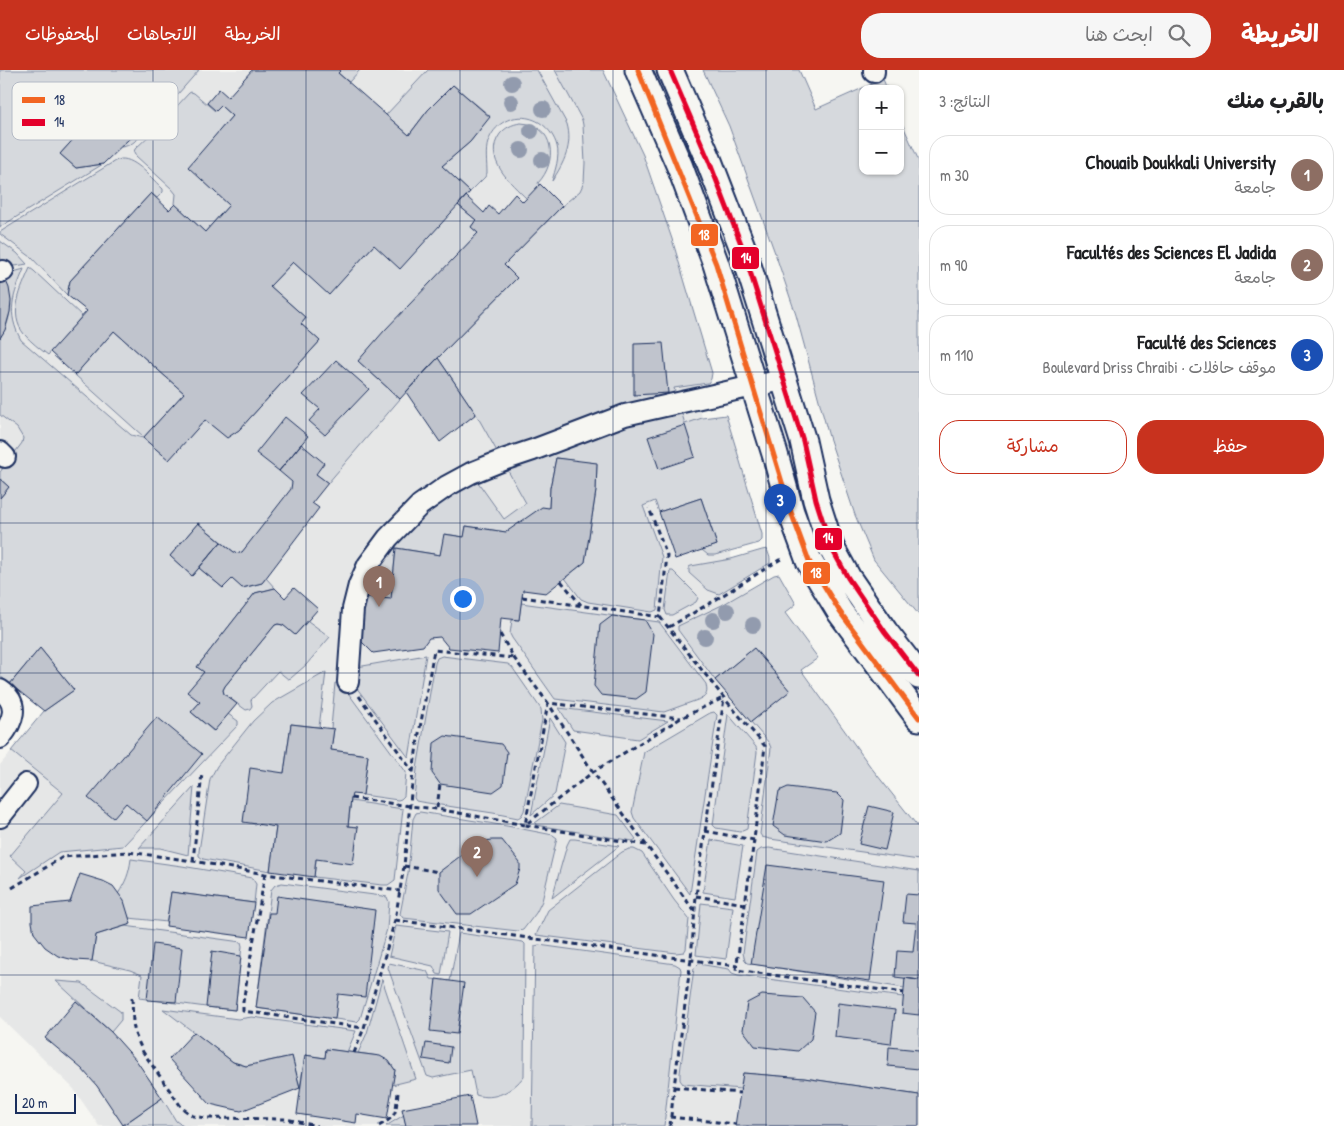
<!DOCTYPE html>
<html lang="ar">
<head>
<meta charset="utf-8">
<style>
  :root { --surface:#fff; --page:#f6f6f6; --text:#202124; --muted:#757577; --line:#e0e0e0; --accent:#c8321e }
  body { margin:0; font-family:"Patrick Hand","Playpen Sans Arabic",sans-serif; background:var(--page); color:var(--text); direction:rtl }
  .controls { position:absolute; right:15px; top:15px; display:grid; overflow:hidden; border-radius:10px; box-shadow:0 1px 4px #0004 }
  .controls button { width:45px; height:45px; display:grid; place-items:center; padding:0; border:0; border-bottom:1px solid var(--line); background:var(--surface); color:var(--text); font:25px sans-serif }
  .scale { position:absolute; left:15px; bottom:12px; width:61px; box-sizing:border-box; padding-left:5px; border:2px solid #1b2f5e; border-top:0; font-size:14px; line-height:18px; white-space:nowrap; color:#1b2f5e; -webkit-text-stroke:4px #f6f6f2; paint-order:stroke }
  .you { position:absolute; left:462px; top:528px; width:18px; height:18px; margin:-12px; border:4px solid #fff; border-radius:50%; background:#1a73e8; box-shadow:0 0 0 8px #1a73e833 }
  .badge { display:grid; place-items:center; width:32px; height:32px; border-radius:50%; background:var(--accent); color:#fff; font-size:16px; font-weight:700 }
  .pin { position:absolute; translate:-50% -41px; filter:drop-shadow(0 1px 2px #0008) }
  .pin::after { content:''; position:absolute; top:26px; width:18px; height:15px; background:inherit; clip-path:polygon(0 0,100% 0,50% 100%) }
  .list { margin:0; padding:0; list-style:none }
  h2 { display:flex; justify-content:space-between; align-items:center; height:65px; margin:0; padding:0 20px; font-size:21px }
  h2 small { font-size:16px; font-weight:400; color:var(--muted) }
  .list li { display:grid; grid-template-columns:32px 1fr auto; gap:15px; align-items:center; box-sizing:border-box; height:80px; margin:0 10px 10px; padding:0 10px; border:1px solid var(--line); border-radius:20px }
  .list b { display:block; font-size:19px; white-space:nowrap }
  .list p { margin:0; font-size:16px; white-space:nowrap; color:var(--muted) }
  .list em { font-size:16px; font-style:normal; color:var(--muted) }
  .actions { display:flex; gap:10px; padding:15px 20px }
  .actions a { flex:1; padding:11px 0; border:1px solid var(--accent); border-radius:20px; text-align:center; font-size:18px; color:var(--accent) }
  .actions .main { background:var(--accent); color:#fff }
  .icon { flex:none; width:28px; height:28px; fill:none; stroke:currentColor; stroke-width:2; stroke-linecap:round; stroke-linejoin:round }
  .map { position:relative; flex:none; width:919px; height:1056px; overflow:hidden; direction:ltr }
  header { display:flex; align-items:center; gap:30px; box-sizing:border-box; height:70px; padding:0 25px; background:var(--accent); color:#fff }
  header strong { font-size:24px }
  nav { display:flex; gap:28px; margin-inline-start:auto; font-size:18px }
  .search { width:350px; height:45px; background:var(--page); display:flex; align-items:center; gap:12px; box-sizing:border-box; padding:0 18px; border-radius:20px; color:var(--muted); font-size:19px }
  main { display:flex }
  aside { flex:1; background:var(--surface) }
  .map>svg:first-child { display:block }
  .built { fill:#e6e7e7 }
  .green { fill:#d6d9dd; stroke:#78849e }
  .building { fill:#c0c4cd; stroke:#1b2f5e }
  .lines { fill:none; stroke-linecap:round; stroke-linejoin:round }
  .minor-casing { stroke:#1b2f5e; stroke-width:24 }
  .major-casing { stroke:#1b2f5e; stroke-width:29 }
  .path { stroke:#1b2f5e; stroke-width:3; stroke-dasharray:5 4; stroke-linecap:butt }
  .minor { stroke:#f6f6f2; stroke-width:20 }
  .major { stroke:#f6f6f2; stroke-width:25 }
  .bus-1-casing { stroke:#f6f6f2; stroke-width:9 }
  .bus-2-casing { stroke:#f6f6f2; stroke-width:9 }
  .bus-1 { stroke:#f26522; stroke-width:5 }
  .bus-2 { stroke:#e4002b; stroke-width:5 }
  .tree { fill:#929bae }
  .grid { fill:none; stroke:#1b2f5e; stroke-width:1; stroke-opacity:0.55 }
  .key { fill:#f6f6f2; stroke:#b4bac6; stroke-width:1 }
  .key-label { font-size:14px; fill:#1b2f5e }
  .line-badge { stroke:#f6f6f2; stroke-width:2 }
  .badge-label { font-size:14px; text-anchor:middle; font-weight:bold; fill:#fff }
</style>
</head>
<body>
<header>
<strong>الخريطة</strong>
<div class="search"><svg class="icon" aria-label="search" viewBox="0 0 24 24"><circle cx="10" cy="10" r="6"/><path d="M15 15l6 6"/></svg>ابحث هنا</div>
<nav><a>الخريطة</a><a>الاتجاهات</a><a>المحفوظات</a></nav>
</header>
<main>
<aside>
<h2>بالقرب منك<small>النتائج: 3</small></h2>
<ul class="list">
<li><span class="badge" style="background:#8d6e63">1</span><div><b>Chouaib Doukkali University</b><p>جامعة</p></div><em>30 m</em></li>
<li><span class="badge" style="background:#8d6e63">2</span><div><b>Facultés des Sciences El Jadida</b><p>جامعة</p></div><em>90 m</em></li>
<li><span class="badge" style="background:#1a4fb4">3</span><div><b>Faculté des Sciences</b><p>موقف حافلات · Boulevard Driss Chraibi</p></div><em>110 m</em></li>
</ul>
<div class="actions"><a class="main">حفظ</a><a>مشاركة</a></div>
</aside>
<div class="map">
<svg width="919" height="1056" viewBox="0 0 919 1056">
  <rect width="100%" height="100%" fill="#f6f6f2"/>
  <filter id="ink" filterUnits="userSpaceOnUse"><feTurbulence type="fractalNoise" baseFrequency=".02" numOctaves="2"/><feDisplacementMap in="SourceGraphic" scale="10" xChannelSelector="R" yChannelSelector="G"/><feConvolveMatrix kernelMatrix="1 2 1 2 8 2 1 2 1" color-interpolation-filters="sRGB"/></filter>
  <g filter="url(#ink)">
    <!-- built -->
    <path class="built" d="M 74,0 L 566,0 L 671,215 L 726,449 L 733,498 L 768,554 L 843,659 L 870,696 L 919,758 L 919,1056 L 99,1056 L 73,1018 L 0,947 L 0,695 L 44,641 L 0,606 L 0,111 Z"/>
    <!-- green -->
    <path class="green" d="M 0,0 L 199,0 L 142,65 C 135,71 131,76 121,77 L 133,65 L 130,35 L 116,22 L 60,84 L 76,98 L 103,94 L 0,157 Z
      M 341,0 L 360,0 L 349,12 L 338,3 Z
      M 428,0 L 537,0 L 567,54 C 573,75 564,93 552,111 C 555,100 560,87 557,76 C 547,41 501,36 488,72 C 485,81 487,93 487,103 L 485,107 L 470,122 L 442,96 L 470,72 L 490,46 L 453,15 L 428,40 L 409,65 L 386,45 Z
      M 555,0 L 603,0 L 643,85 L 672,169 L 712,303 L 711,309 L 708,313 L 674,318 L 685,354 L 702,348 L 726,345 L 762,464 L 762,470 L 759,473 L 715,485 L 708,485 L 702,480 L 717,475 L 701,428 L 659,442 L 655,431 L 643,436 L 662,487 L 657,540 L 652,542 L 588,532 L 581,529 L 565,508 L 585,492 L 596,421 L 597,394 L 556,388 L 550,418 L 549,438 L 506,462 L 466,456 L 464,467 L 445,464 L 440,485 L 396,478 L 391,529 L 360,526 L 366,510 L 417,447 L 475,408 L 504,449 L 526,433 L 476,344 L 438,288 L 517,208 L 504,195 L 562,136 L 580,121 L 584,112 L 585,93 L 583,55 L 582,50 Z
      M 703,0 L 799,0 L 816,39 L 883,9 L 887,19 L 863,19 L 863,101 L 900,101 L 900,49 L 919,91 L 919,545 L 874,490 L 855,445 L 829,367 L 796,245 L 775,183 L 729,56 Z
      M 191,22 L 194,23 L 215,41 L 221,36 L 232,46 L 189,97 L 229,135 L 205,162 L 175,134 L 176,124 L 172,119 L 136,86 L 134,82 L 135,79 L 155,60 L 189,23 Z
      M 521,53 C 555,55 558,92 538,113 L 539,116 L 527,129 C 511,113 482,89 500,64 C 505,58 512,54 521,53 Z
      M 121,89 C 136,88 152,109 163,119 L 163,122 L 157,128 L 151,123 L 70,211 L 67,225 L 31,187 L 0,164 L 0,162 L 115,91 Z
      M 458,135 L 476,150 L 471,157 L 478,163 L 358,291 L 400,329 L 328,413 L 316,404 L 242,482 L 239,483 L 234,482 L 198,453 L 170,486 L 192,506 L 199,498 L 223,518 L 232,509 L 243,518 L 262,513 L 266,508 L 275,518 L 255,523 L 197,597 L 204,602 L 188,622 L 200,632 L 191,642 L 213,661 L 228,644 L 238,651 L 238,655 L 123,776 L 59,782 L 20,808 L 26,801 L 10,786 L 63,723 L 11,681 L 44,641 L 74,620 L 40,578 L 10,614 L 0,606 L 0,428 L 9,417 L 0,409 L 0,402 L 22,373 L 23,368 L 17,358 L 0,345 L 0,268 C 12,250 13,229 5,209 C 9,202 18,201 24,199 C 13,226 6,242 21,270 L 131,365 L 143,368 L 169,389 L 205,350 L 227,367 L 239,360 L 320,271 L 301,254 L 306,248 L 270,216 L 293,192 L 329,224 L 374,175 Z
      M 0,171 L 17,183 L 27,194 C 0,199 0,198 0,171 Z
      M 30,198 L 34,201 L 82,246 L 48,285 C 40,279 31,272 24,264 C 8,244 21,219 30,198 Z
      M 114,261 L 184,323 L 144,367 L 75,305 Z
      M 767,479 L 770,488 L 770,493 L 719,524 L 708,520 L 689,503 L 689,497 L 691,496 L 731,489 L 762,480 Z
      M 670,501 L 673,501 L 697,525 L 698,528 L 696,532 L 672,545 L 667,545 L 665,540 Z
      M 779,504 L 796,534 L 785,543 L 818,588 L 801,600 L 870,696 L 919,758 L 919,790 L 770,769 L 762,767 L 760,764 L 771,678 L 769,673 L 751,652 L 789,621 L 754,578 L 715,610 L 678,560 L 678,556 L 722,535 L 774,505 Z
      M 521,533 L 659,552 L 706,614 C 707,620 708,624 703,628 L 664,642 L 555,629 L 512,568 L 510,564 L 512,550 L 519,550 Z
      M 308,551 L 330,567 L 306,595 L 291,608 L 288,609 L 278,601 L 251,630 L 252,636 L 250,639 L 246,640 L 224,624 L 223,620 L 225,616 L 275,555 C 283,552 289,560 295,565 Z
      M 426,585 L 409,688 L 356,617 L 357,597 Z
      M 442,586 L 508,594 L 512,597 L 541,639 L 542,650 L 524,741 L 521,746 L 518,748 L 493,743 L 421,732 L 416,731 L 414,728 L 417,699 L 435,593 L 437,588 Z
      M 326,602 L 319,657 L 291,654 L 276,757 L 270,801 L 203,789 L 199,786 L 199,781 L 210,709 L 217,696 L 253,651 L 272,633 Z
      M 335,613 L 340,614 L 343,616 L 406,702 L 404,726 L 401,729 L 398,730 L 363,725 L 368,685 L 331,680 L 334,659 L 331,658 Z
      M 559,638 L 668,651 L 638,669 L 573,660 Z
      M 714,642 L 717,645 L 690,824 L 634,748 L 632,742 L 644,682 L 710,643 Z
      M 728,644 L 756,677 L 757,682 L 747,759 L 740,762 L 716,758 L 713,755 Z
      M 550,648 L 565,672 L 555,724 L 531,745 Z
      M 194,717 L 188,785 L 160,778 L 139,778 Z
      M 351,731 L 403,739 L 395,810 L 388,815 L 382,815 L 314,807 L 316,789 L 348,756 Z
      M 559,735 L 618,745 L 636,769 L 633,771 L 536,755 L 535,753 Z
      M 420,742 L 507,756 L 553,765 L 557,768 L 542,831 L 536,843 L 523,860 L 518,861 L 403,848 L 400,844 L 408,803 L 413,749 L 416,743 Z
      M 570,769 L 575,769 L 619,776 L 552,828 L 567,775 Z
      M 711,770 L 743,776 L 735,827 L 703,822 Z
      M 769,778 L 919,801 L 919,910 L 904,918 L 747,893 L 745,891 L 743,883 L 757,782 L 761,779 Z
      M 629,779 L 634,779 L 642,783 L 674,830 L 689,849 L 686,879 L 684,882 L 676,883 L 536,865 L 548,840 L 622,782 Z
      M 131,789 L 182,796 L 252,808 L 256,814 L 254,833 L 171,822 L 167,852 L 129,848 L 118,824 C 126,811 129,804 131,789 Z
      M 282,813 L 382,826 L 387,827 L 389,832 L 387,859 L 360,949 L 357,952 L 256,938 L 271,820 L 275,815 Z
      M 701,833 L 733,837 L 726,889 L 696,885 Z
      M 125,856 L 241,872 L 242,876 L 235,940 L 206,937 L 139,928 L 142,905 L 130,900 L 92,891 L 96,865 Z
      M 396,856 L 448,862 L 441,905 L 437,904 L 433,896 L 389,886 Z
      M 459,863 L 523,872 L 525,874 L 524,1006 C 513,1021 494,1031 476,1025 L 471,1000 L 433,1008 L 427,1006 L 388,898 L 389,893 L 427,901 L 431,909 L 450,911 Z
      M 539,875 L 675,894 L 680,897 L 681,900 L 679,917 L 664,1056 L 532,1056 L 535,876 Z
      M 698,894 L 729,899 L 732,903 L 738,905 L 903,927 L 919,945 L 919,1025 L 804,1008 L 743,1003 L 741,1019 L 683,1014 L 680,1010 L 680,1003 L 694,898 Z
      M 382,909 L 416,1009 L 392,1015 L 395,1000 C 385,984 375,986 358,983 L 367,963 Z
      M 56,911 L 82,913 L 121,942 L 121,950 L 111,962 Z
      M 163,939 L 238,949 L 252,947 L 356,961 L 347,982 L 326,979 L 325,988 L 305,985 L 300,1018 L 292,986 L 246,996 L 233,992 Z
      M 162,1028 L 176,1051 L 183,1056 L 122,1056 Z
      M 404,1045 L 406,1056 L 386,1056 Z"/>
    <!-- building -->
    <path class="building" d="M 252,0 L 341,0 L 338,3 L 409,65 L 428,40 L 453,15 L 490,47 L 470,72 L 442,96 L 470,122 L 400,199 L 374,175 L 329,225 L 293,192 L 270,216 L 306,248 L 301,254 L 320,271 L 239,360 L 227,368 L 205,350 L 169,390 L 143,368 L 184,323 L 114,261 L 75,305 L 50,282 L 87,241 L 67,225 L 70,211 L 151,123 L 169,140 L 175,134 L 205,162 L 229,135 L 188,97 L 232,46 L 221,36 L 216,41 L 207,33 L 219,19 L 228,27 Z
      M 116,22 L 130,35 L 133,65 L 103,94 L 76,98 L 60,84 Z
      M 540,114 L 562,136 L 504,195 L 517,208 L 428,298 L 400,329 L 358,291 L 384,261 L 478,163 L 471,157 L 476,150 L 458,135 L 466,126 L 484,143 L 489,136 L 498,144 L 515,124 L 523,132 Z
      M 6,211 L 9,218 L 11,231 L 10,242 L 5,260 L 0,268 L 0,213 Z
      M 663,273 L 668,323 L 634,325 L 634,274 Z
      M 438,288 L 476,344 L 440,372 L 406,322 Z
      M 336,290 L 369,319 L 325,365 L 309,351 L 320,339 L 303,325 Z
      M 285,347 L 308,366 L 279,401 L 256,383 Z
      M 685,355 L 695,387 L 659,399 L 648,367 Z
      M 301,374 L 324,393 L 316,404 L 328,413 L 312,433 L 319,438 L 262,513 L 242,518 L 232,509 L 223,518 L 199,498 L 221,472 L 234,482 L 239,483 L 242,482 L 291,419 L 292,412 L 279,401 Z
      M 556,388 L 597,393 L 596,421 L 585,492 L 546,523 L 523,520 L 519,550 L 501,548 L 498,583 L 449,578 L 440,567 L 429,568 L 423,576 L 373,583 L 359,569 L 360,526 L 391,529 L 396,478 L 440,485 L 444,464 L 464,467 L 466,456 L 506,462 L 542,437 L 549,438 L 550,418 Z
      M 0,409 L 9,417 L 0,428 Z
      M 701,428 L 717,475 L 675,489 L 659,442 Z
      M 198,453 L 221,472 L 192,506 L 170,486 Z
      M 275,518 L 285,528 L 294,518 L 318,539 L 295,565 L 283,555 L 278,554 L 275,555 L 225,616 L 223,620 L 224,624 L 237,634 L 214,661 L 191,642 L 200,632 L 187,622 L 204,602 L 197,597 L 255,523 Z
      M 612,546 L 645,550 L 653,564 L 646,622 L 636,629 L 601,625 L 594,616 L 600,555 Z
      M 40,578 L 74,620 L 44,641 L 10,614 Z
      M 754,578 L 790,621 L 751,652 L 715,610 Z
      M 157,647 L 202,684 L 147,751 L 126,733 L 113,748 L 88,728 Z
      M 291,654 L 334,659 L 331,680 L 368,685 L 363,725 L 352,724 L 351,728 L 348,756 L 358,757 L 353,794 L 316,789 L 314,807 L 270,801 L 276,757 L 243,752 L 250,698 L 284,703 Z
      M 445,666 L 501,674 L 507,682 L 503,715 L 493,722 L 440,714 L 432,703 L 434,673 Z
      M 788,717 L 837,723 L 844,730 L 840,763 L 827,771 L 785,765 L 773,756 L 779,721 Z
      M 869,736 L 894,742 L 885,780 L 859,774 Z
      M 492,770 L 502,770 L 520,793 L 520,799 L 515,814 L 471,844 L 457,844 L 439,819 L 439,802 L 479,772 Z
      M 767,795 L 884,810 L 870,911 L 751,894 Z
      M 80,804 L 103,811 L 113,816 L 124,831 L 131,854 L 96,865 L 92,891 L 74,890 L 58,886 L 45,877 L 34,863 L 32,852 L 32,836 L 70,832 Z
      M 171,822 L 254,833 L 249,867 L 166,856 Z
      M 906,824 L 919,825 L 919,910 L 895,907 L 897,881 L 913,882 L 916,853 L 903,852 Z
      M 277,826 L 375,840 L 365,927 L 338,924 L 335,949 L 256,938 L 269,843 L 275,843 Z
      M 153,874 L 182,878 L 176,932 L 147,930 Z
      M 212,881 L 241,886 L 235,940 L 206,937 Z
      M 905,908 L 919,910 L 919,945 L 902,943 Z
      M 436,909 L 464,913 L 457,964 L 430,961 Z
      M 762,925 L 803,928 L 815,942 L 811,969 L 798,981 L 755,976 L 743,960 L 747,933 Z
      M 76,931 L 111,962 L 136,990 L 162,1028 L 123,1055 L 97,1016 L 82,999 L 45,968 Z
      M 838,933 L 895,940 L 891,974 L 835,967 Z
      M 194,962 L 233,992 L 246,996 L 292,986 L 300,1018 L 241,1041 L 210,1034 L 169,989 Z
      M 426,973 L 451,977 L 449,993 L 423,989 Z
      M 889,977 L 919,980 L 919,999 L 888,996 Z
      M 326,979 L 380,986 L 389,991 L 395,1000 L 387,1049 L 357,1044 L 356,1053 L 297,1044 L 305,985 L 325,988 Z
      M 743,1003 L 804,1008 L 919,1025 L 919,1056 L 735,1056 Z
      M 470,1026 L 476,1056 L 406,1056 L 402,1039 Z"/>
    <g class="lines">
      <!-- minor casing -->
      <g class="minor-casing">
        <path id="minor" d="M 874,0 L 874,2
          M 0,202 L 3,201
          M 0,382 L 5,387
          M 348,612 L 353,539 L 359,515 L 368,495 L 388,468 L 420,435 L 447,416 L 471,403 L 506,389 L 533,380 L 625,345 L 753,316 L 784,310
          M 0,620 C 21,634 13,652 0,668
          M 0,747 L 26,714"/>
      </g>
      <!-- major casing -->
      <g class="major-casing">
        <path id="major" d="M 638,0 L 680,97 L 716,194 L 775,384 L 791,442 L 809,491 L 840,542 L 919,648
          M 670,0 L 709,91 L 743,179 L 803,371 L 816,430 L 831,477 L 848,508 L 885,562 L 919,606"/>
      </g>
      <!-- path -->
      <path class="path" d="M 561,511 L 581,535
        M 522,527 L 660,547 L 667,486 L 649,438
        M 660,547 L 724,628 L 765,676 L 754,770 L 736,900 L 904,923
        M 669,557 L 712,532 L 784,487
        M 500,564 L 514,588 L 548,633 L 593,702 L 695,842
        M 359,626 L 413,702
        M 351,728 L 410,736 L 437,739 L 525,755 L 593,702 L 681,648 L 723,628
        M 437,738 L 440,714
        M 705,761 L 754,770
        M 646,775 L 525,755 L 548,633 L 681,648
        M 193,791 L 202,703
        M 404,796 L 439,802
        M 265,804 L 243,932 L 243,941 L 364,958
        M 12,818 L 63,787 L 128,782 L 193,791 L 265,804 L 400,821
        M 696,826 L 745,834
        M 395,850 L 737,896
        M 132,928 L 133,953 L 135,964 L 143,982 L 182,1038 L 193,1046 L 206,1048 L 286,1049 L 317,1056
        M 354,983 L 364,958 L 395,850 L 404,796 L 413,702 L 418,669 L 434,580 L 514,588
        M 674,1017 L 740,1023
        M 670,1047 L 736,1054
        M 379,1056 C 398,1045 395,1044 398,1023
        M 670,1056 L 674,1017 L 691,889 L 696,826 L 724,628"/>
      <!-- minor -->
      <use href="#minor" class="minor"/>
      <!-- major -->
      <use href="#major" class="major"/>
      <!-- bus-1 casing -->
      <g class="bus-1-casing">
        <path id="bus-1" d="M 638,0 L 716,194 L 791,442 L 809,491 L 840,542 L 919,648"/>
      </g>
      <!-- bus-2 casing -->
      <g class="bus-2-casing">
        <path id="bus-2" d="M 670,0 L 709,91 L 743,179 L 803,371 L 816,430 L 831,477 L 848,508 L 885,562 L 919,606"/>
      </g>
      <!-- bus-1 -->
      <use href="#bus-1" class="bus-1"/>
      <!-- bus-2 -->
      <use href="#bus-2" class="bus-2"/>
    </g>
    <!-- trees -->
    <g class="tree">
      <circle cx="512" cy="13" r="8"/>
      <circle cx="511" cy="32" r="8"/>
      <circle cx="543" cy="39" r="8"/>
      <circle cx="531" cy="61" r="8"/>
      <circle cx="521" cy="80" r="8"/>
      <circle cx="542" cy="90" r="8"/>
      <circle cx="727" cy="541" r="8"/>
      <circle cx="713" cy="550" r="8"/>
      <circle cx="753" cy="555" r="8"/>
      <circle cx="705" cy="567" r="8"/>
    </g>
  </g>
  <!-- grid -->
  <path class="grid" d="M 153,0 L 153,1056M 306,0 L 306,1056M 460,0 L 460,1056M 613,0 L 613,1056M 766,0 L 766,1056M 0,151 L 919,151M 0,302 L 919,302M 0,453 L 919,453M 0,603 L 919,603M 0,754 L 919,754M 0,905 L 919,905"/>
  <!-- legend -->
  <rect x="12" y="12" width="166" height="58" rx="8" class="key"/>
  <rect x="22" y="27" width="23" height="6" fill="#f26522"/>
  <rect x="22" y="49" width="23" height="7" fill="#e4002b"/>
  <g class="key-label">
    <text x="54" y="35">18</text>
    <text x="54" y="57">14</text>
  </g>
  <g class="line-badge">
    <rect x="690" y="153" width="29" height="24" rx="5" fill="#f26522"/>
    <rect x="731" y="176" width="29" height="24" rx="5" fill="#e4002b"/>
    <rect x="814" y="457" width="29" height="24" rx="5" fill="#e4002b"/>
    <rect x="802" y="491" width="29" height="24" rx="5" fill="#f26522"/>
  </g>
  <g class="badge-label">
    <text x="704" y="170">18</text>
    <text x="746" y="193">14</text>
    <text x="828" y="473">14</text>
    <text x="816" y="508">18</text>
  </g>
</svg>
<div class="controls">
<button>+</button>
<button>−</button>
</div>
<div class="scale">20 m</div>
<div class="you"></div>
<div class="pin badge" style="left:379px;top:537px;background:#8d6e63">1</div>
<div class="pin badge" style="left:477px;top:807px;background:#8d6e63">2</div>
<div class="pin badge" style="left:780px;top:455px;background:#1a4fb4">3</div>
</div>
</main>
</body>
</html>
